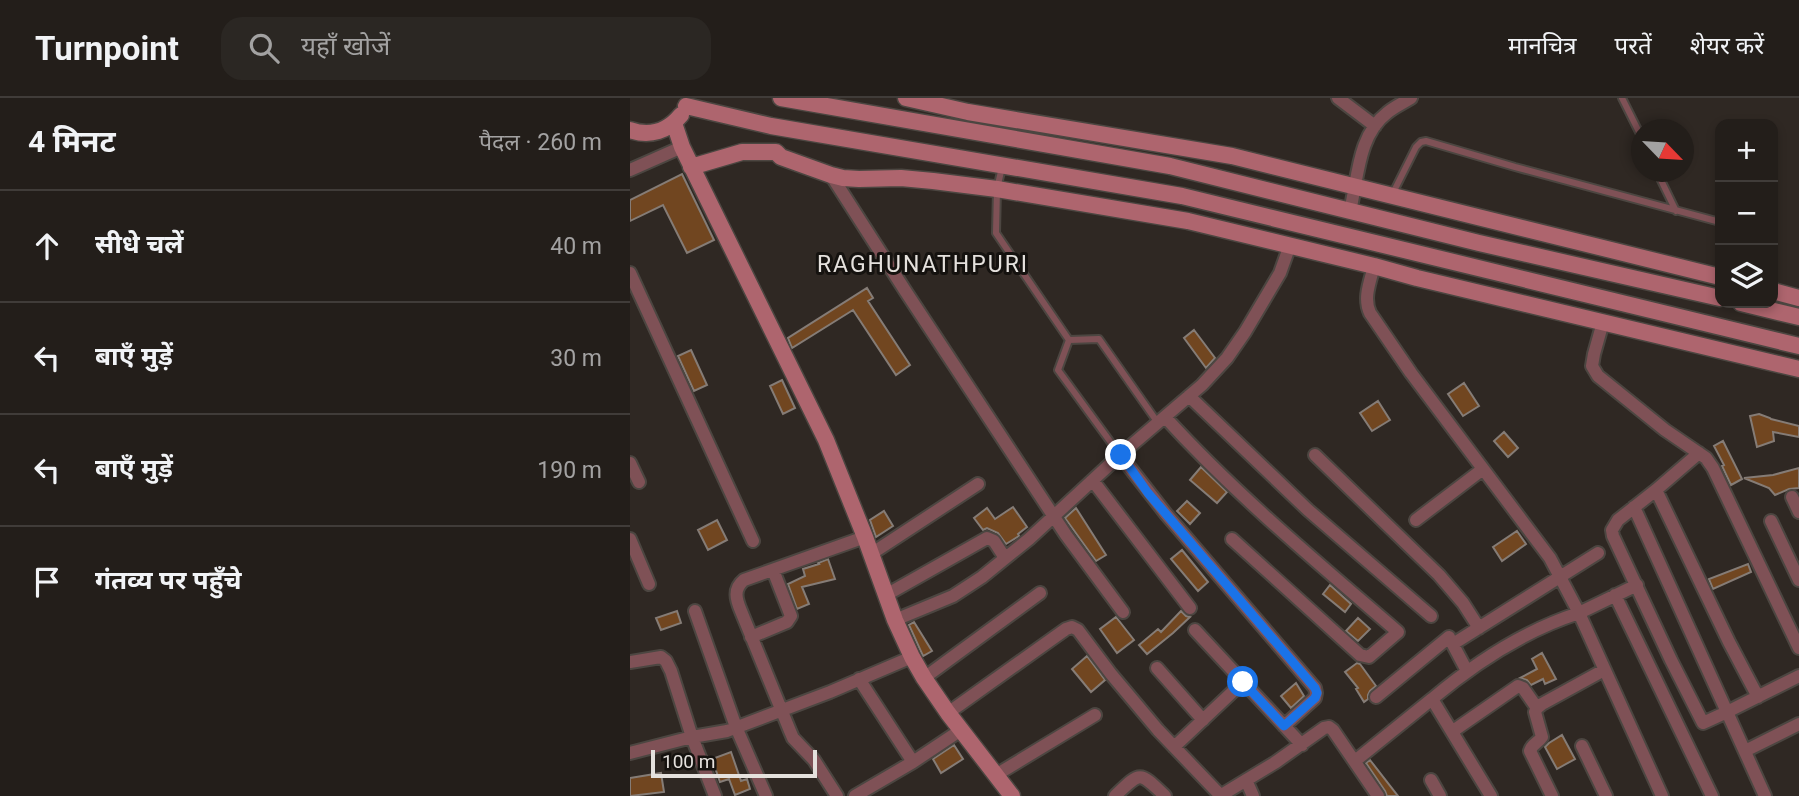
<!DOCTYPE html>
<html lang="hi">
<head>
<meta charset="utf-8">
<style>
  :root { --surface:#231e1a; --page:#2b2723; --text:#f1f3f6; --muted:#a3a2a2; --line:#403c39 }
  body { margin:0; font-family:Roboto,"Noto Sans Devanagari",sans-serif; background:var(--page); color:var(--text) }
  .controls { position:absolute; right:21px; top:21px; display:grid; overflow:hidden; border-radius:14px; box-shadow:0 4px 10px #0003 }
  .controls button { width:63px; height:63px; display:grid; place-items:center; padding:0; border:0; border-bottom:2px solid var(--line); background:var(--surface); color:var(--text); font:35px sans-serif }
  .compass { position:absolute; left:1001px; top:21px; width:63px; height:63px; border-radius:50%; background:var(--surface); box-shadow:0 4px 10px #0003; rotate:115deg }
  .scale { position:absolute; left:21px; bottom:18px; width:166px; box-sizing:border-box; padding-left:7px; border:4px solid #e5e1dd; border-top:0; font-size:19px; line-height:24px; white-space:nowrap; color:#e5e1dd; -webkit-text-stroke:5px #15120f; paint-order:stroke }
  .stop { position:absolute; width:21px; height:21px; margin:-16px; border:5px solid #1a73e8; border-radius:50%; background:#fff }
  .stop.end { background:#1a73e8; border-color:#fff; box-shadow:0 2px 7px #0008 }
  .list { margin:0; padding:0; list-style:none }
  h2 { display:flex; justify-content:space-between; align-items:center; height:91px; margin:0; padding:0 28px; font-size:30px }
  h2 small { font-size:23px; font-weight:400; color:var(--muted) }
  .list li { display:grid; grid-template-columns:46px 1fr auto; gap:21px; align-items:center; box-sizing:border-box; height:112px; padding:0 28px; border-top:2px solid var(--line) }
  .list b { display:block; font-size:26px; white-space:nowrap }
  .list em { font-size:23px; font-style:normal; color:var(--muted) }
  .icon { flex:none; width:38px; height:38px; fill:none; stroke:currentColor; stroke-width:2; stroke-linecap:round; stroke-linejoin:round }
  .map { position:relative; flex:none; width:1169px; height:698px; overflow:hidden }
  header { display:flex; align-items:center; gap:42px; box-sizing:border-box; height:98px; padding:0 35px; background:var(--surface); border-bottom:2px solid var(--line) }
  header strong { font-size:33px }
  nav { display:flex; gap:38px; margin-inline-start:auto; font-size:24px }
  .search { width:490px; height:63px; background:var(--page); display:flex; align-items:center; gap:18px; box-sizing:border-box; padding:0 24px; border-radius:21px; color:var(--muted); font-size:26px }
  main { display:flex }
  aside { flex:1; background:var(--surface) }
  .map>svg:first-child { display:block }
  .building { fill:#714620; stroke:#857c76; stroke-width:2 }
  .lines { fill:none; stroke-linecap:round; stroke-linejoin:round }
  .lane-casing { stroke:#4c4641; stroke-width:10 }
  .street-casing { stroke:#4c4641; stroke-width:16 }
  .secondary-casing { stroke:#4c4641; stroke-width:19 }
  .lane { stroke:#7f5156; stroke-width:6 }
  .street { stroke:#7f5156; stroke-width:12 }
  .secondary { stroke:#ae656e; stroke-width:16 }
  .route { stroke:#1a73e8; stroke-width:9 }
  .labels { text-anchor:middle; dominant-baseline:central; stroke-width:6; stroke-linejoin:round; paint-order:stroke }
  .neighbourhood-label { font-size:23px; letter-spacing:2px; fill:#e5e1dd; stroke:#15120f }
</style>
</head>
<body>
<header>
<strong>Turnpoint</strong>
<div class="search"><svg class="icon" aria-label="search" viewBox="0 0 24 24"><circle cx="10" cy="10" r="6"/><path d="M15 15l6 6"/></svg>यहाँ खोजें</div>
<nav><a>मानचित्र</a><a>परतें</a><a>शेयर करें</a></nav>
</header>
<main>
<aside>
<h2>4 मिनट<small>पैदल · 260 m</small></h2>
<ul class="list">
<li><svg class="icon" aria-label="ahead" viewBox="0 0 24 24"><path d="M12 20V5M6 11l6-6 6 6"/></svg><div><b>सीधे चलें</b></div><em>40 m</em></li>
<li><svg class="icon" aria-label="left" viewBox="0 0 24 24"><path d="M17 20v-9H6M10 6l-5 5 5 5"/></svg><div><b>बाएँ मुड़ें</b></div><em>30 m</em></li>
<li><svg class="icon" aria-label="left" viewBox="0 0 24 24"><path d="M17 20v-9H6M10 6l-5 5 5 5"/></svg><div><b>बाएँ मुड़ें</b></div><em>190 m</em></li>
<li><svg class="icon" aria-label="arrive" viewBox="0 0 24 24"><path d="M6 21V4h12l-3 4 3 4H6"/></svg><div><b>गंतव्य पर पहुँचे</b></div></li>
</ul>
</aside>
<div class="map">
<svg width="1169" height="698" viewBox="0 0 1169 698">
  <rect width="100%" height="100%" fill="#2f2823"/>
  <!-- building -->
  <path class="building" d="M 52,76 L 84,142 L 57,155 L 33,107 L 0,123 L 0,102 Z
    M 237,190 L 243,200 L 238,203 L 280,267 L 266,277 L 223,212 L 162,250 L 158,240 Z
    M 564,232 L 585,260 L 576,270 L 554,240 Z
    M 61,252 L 77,287 L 64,293 L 48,258 Z
    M 152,282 L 165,310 L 153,316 L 140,288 Z
    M 834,285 L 849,308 L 833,318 L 818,296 Z
    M 748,303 L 760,322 L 742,333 L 730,315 Z
    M 1129,316 L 1140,320 L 1141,321 L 1169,328 L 1169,339 L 1143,334 L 1144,343 L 1127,349 L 1120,318 Z
    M 874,334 L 888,350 L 878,359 L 864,343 Z
    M 1093,343 L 1112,381 L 1101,387 L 1092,368 L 1094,367 L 1084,348 Z
    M 571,369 L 597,394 L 587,405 L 560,382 Z
    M 1169,370 L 1169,390 L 1159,391 L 1145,397 L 1139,390 L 1114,380 L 1143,377 Z
    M 557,403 L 570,415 L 560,426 L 547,413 Z
    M 383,409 L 397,429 L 388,436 L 389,438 L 376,446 L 368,435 L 357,430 L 353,432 L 344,420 L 357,410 L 365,421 Z
    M 446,410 L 476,457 L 466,463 L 435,420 Z
    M 254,413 L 263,428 L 246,439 L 240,422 Z
    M 87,422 L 97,442 L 78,452 L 68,432 Z
    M 887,433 L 896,446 L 872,463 L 863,449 Z
    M 552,452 L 578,484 L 568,493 L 541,461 Z
    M 198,461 L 205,481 L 172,489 L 179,506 L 167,511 L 158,486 L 175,478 L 173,471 L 189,466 L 188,465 Z
    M 1118,466 L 1121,474 L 1083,491 L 1079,481 Z
    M 700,487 L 721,506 L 715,514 L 693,496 Z
    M 47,513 L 51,525 L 31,532 L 26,520 Z
    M 551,513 L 556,518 L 560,519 L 543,535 L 517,556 L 509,547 L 528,531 L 531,534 Z
    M 486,519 L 504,542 L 487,555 L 470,531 Z
    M 728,520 L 740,531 L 728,543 L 716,533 Z
    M 284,524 L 302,553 L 293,558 L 279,527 Z
    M 912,555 L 926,581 L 915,586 L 913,581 L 901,587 L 897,582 L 890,580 L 907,571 L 902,561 Z
    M 457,558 L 475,582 L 461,594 L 442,571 Z
    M 727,565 L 730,566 L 746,588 L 740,593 L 738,597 L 738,601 L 734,604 L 726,591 L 728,590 L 715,574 Z
    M 666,585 L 674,598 L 661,610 L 651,598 Z
    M 932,637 L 945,661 L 927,671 L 915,649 L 919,645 Z
    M 324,647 L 333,661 L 311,675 L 303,661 Z
    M 101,654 L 111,683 L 117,681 L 120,691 L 105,697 L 99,681 L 90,684 L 82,661 Z
    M 740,662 L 768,698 L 757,698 L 755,693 L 736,665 Z
    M 31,675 L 34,694 L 0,698 L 0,680 Z"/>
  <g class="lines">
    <!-- lane casing -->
    <g class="lane-casing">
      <path id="lane" d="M 992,0 L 1012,40
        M 372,69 L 367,91 L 366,135 L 439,242 L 469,241 L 528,325
        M 1027,74 L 1046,113
        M 762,97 L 786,49 L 791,44 L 796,43 L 885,69 L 1090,124
        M 439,242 L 428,272 L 490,357"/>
    </g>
    <!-- street casing -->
    <g class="street-casing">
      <path id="street" d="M 708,0 L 745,28
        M 0,72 L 52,49
        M 201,77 L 276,194 L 436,437 L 493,514
        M 720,113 C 728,80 728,37 757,15 C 764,9 773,5 781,0
        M 744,168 C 740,184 733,200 740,215 L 781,275 L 920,460 L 949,515 C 893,533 846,564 802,601 L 861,698
        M 0,175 L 123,443
        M 973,224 L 964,256 L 962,268 L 968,278 L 1035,332 L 1076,360 L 1083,370 L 1169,550
        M 559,298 L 678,412 L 801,518
        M 535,319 C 606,397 688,465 768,534 L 739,559 L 730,557 L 602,441
        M 490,357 L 536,416 L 685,590 L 686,595 L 685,600 L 654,628
        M 685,357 L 809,477 L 833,505 L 849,530
        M 0,365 L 9,384
        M 463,383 L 560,510
        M 1026,392 L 1099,544 L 1128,599
        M 1162,399 L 1169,414
        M 1004,409 L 1097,614 L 1073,625 L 1041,562 L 983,438 L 982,432 L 988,422 L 1026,392 L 1069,355
        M 786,422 L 853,371
        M 1141,423 L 1169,482
        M 0,441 L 19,486
        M 241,456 L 348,386
        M 1007,487 L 949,515 L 1032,698
        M 256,497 L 357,440 L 364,443 L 375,460
        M 985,497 L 1082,698
        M 65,513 L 106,629 L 136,698
        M 265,522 L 323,498 L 352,479 L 399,441 L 490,357 L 572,287 L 597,260 L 615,234 L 650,175 L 660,147
        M 565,532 L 672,647
        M 121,539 L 157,524 L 161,518 L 143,472
        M 820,541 L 837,573
        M 823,546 L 968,455
        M 0,564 L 31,559 L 36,563 L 41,573 L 62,639 L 85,698
        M 527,570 L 573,622
        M 294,580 L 410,495
        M 229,581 L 283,664
        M 746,599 L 819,539
        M 318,615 L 436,531 L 442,529 L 448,532 L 481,576 L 528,632 L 591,698
        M 823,633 L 888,588 L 893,590 L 907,610
        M 952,648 L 976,698
        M 544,649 L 613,584
        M 1115,653 L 1169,626
        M 0,655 L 62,639 L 97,633 L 200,594 L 282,559
        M 725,663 L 802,601
        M 366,677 L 465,617
        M 616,682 L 623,698
        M 801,682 L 810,698
        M 207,698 L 184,662 L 163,640 L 160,633 L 111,513 C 106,501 103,491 114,482 L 235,439
        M 225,698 L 283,664 L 331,632
        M 485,698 C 511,673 509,673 535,698
        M 590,698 L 646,664 L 694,630 L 699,629 L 703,632 L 748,698
        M 922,698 L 900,653 C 902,646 908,645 912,639 L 905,614 L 907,610 L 912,606 L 974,572
        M 1135,698 L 1097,614 L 1169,578"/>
    </g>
    <!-- secondary casing -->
    <g class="secondary-casing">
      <path id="secondary" d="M 151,0 L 540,68 L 849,145 L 1090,200
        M 276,0 L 338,14 L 602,58 L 1090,179
        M 56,8 L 141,28 L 552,98 L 1169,248
        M 44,25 L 52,49 L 196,342 L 235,439 L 265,522 L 282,559 L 294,580 L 318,615 L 382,698
        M 0,32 C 20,39 38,33 51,17
        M 61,69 L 112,54 L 146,54 L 151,59 L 201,77 L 213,80 L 229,81 L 271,80 L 303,83 L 367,91 L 558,123 L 744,168 L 787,180 L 1169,271
        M 1143,193 L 1169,200
        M 1111,205 L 1169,219"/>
    </g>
    <!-- lane -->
    <use href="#lane" class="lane"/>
    <!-- street -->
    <use href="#street" class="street"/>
    <!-- secondary -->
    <use href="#secondary" class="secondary"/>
  </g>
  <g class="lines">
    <!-- route -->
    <path class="route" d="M 491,357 L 518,395 L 685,590 L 687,595 L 685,600 L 654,628 L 613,584"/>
  </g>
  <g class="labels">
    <!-- neighbourhood labels -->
    <g class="neighbourhood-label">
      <text x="293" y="166">RAGHUNATHPURI</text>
    </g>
  </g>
</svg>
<div class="controls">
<button>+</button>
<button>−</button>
<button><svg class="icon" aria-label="layers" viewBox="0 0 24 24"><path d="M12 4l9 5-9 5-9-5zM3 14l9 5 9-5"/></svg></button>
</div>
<svg class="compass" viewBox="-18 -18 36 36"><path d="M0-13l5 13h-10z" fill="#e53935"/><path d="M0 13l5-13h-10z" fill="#a3a2a2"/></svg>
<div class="scale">100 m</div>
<div class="stop" style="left:613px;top:584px"></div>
<div class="stop end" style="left:491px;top:357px"></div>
</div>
</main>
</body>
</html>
